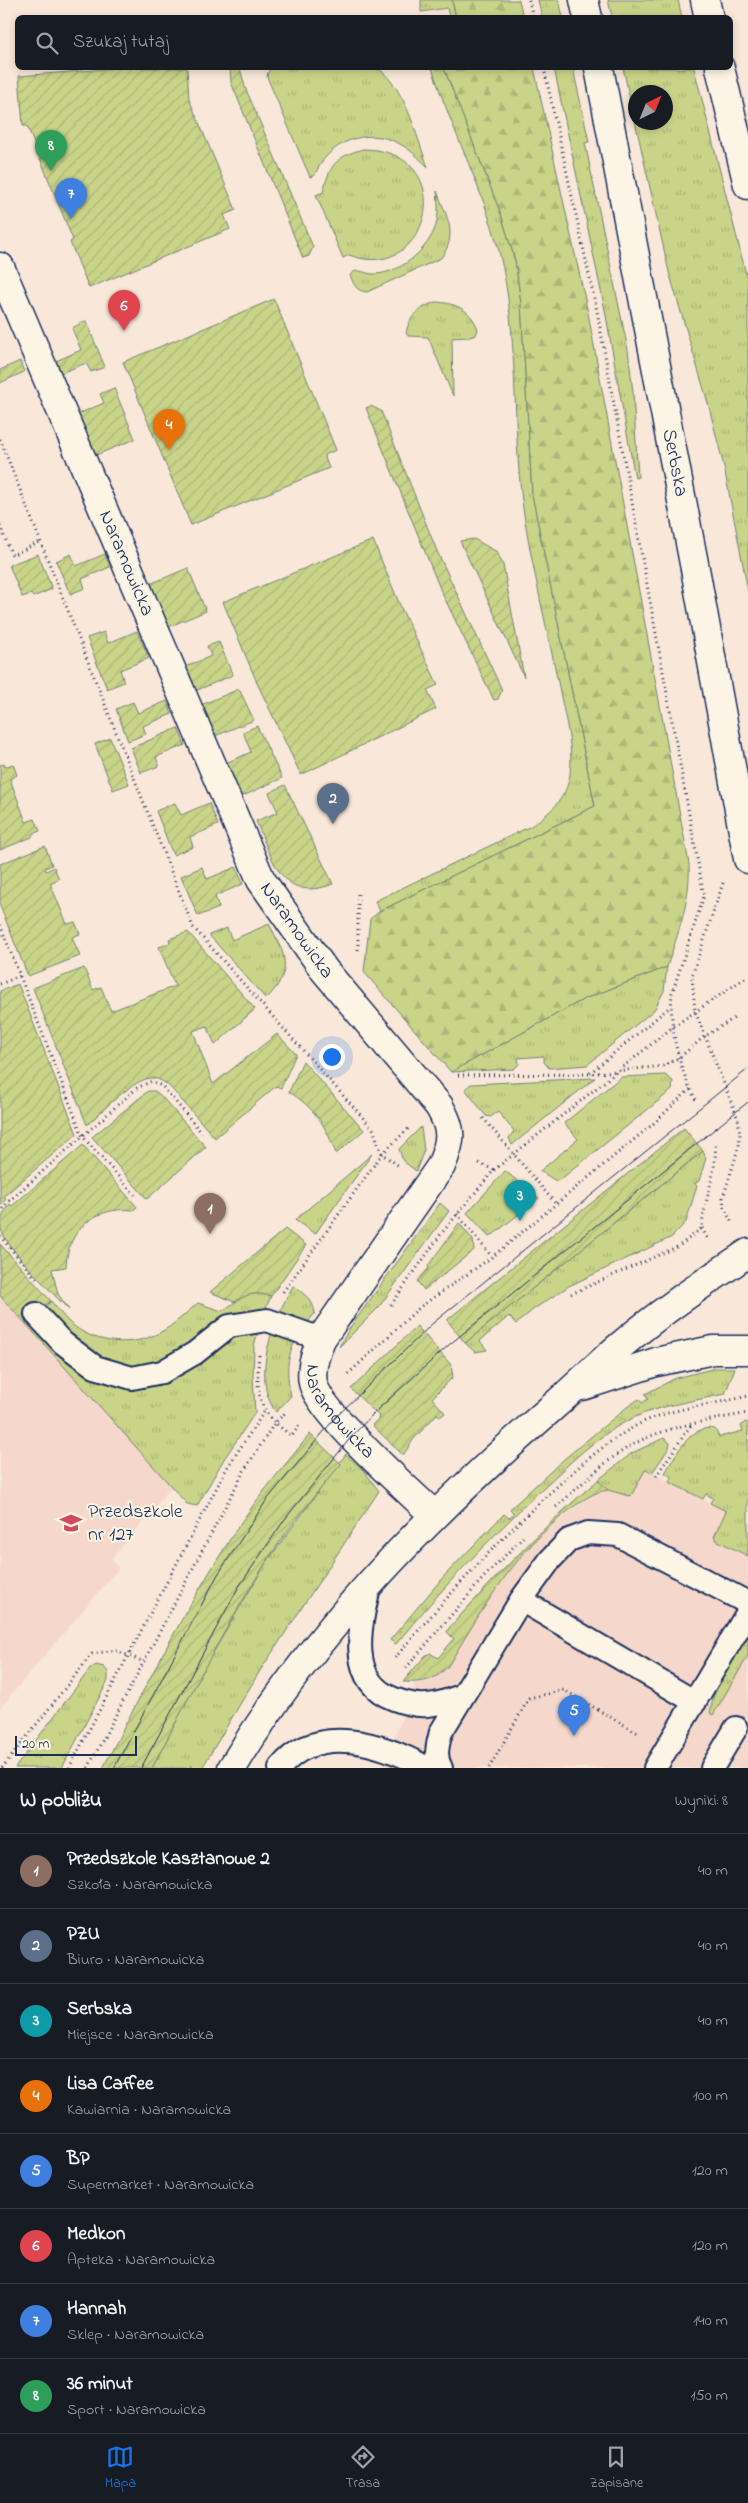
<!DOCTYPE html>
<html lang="pl">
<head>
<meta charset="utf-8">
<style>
  :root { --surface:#171b24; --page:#20242c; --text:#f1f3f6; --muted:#9ea1a6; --line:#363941; --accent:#1a73e8 }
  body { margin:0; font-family:"Indie Flower",sans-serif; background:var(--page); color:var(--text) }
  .compass { position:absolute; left:628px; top:85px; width:45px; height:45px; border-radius:50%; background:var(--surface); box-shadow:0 2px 8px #0003; rotate:43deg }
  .scale { position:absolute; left:15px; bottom:12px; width:122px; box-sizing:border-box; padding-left:5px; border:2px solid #1b2f5e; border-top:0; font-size:14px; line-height:18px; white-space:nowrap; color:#1b2f5e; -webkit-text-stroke:4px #fcf5e5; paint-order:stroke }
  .you { position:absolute; left:331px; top:1056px; width:18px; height:18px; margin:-12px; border:4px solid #fff; border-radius:50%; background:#1a73e8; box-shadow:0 0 0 8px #1a73e833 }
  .badge { display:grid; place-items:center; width:32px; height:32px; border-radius:50%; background:var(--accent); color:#fff; font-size:16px; font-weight:700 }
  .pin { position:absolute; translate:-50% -41px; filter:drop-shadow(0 1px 2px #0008) }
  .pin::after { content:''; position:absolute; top:26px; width:18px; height:15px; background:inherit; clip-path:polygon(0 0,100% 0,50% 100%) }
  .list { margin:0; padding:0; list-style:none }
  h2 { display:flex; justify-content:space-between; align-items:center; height:65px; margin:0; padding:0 20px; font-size:21px }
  h2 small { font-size:16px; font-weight:400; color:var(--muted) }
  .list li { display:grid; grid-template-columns:32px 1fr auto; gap:15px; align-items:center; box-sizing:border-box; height:75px; padding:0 20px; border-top:1px solid var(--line) }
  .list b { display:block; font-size:19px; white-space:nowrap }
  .list p { margin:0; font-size:16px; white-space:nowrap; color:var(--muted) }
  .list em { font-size:16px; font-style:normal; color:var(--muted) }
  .icon { flex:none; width:28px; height:28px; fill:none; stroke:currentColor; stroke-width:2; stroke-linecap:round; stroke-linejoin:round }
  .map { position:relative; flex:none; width:748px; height:1768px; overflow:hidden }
  .search { position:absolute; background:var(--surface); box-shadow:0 2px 8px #0003; left:15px; right:15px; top:15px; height:55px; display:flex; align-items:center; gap:12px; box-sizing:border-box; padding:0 18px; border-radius:8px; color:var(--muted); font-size:19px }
  .sheet { height:665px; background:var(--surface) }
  nav { display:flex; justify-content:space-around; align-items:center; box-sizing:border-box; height:70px; border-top:1px solid var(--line); background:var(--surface); font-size:14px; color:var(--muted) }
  nav a { display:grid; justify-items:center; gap:2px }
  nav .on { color:var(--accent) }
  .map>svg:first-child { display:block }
  .built { fill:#f5d8cb }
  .grass { fill:url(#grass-tufts); stroke:#728273; fill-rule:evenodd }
  .forest { fill:url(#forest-firs); stroke:#728273 }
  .garden { fill:url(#garden-furrows); stroke:#728273 }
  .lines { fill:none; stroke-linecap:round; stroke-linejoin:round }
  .service-casing { stroke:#1b2f5e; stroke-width:26 }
  .minor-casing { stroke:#1b2f5e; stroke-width:31 }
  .tertiary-casing { stroke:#1b2f5e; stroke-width:31 }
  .path { stroke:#1b2f5e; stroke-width:3; stroke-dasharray:1 4; stroke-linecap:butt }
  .service { stroke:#fcf5e5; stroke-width:22 }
  .minor { stroke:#fcf5e5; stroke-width:28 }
  .tertiary { stroke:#fcf5e5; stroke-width:28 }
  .tram { stroke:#1b2f5e; stroke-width:1 }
  .labels { text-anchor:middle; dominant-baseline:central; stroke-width:4; stroke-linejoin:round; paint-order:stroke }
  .street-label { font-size:20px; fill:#1b2f5e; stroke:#fcf5e5 }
  .poi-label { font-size:20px; fill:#1b2f5e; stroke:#fcf5e5; text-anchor:start }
</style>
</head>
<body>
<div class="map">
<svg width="748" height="1768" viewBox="0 0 748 1768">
  <defs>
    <pattern id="grass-tufts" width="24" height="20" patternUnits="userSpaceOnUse" patternTransform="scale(1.25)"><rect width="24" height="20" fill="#c9d488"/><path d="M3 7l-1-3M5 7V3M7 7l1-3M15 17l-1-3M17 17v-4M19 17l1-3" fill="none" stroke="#acb678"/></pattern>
    <pattern id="forest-firs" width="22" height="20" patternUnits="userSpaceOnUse" patternTransform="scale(1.25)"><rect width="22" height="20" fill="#c9d488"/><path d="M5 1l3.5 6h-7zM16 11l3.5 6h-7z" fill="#acb678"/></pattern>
    <pattern id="garden-furrows" width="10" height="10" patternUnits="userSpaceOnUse" patternTransform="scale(1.25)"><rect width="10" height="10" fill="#c9d488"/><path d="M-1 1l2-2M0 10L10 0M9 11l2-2" fill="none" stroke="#acb678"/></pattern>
  </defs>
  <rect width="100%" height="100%" fill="#f9e8d9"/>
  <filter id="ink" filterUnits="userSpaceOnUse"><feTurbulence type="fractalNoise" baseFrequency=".02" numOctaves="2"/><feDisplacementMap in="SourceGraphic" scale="10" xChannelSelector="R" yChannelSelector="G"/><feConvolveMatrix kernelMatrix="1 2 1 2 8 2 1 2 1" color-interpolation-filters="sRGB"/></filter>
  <g filter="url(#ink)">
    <!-- built -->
    <path class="built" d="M 2,1298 L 173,1485 L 111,1560 L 119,1568 L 0,1708 L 0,1299 Z
      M 645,1469 L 727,1512 L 716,1540 L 748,1556 L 748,1768 L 383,1768 L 415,1683 L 424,1682 L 481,1610 L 518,1560 L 539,1537 L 589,1496 L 608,1490 L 632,1493 Z"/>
    <!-- grass -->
    <path class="grass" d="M 421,0 L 452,0 L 456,17 L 449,17 L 447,8 L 421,12 Z
      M 538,0 L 559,0 L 563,17 L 542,17 Z
      M 608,0 L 678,0 L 682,17 L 612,17 Z
      M 273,68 L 378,68 C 407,91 415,133 428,167 C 419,158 410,149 398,143 C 366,126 327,143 315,175 L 310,177 L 267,77 L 268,72 Z
      M 432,68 L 444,68 L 501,214 L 515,260 L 521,303 L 532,494 L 595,806 L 380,911 L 375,901 L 531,826 C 550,813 567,798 570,774 C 574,746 564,715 559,687 C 547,628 532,568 523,508 C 511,422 520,335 499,251 C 483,188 451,129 432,68 Z
      M 554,68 L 573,68 L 589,142 L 585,143 L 628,350 L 633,392 L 638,477 L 635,478 L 605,310 Z
      M 623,68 L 694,68 L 748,282 L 748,591 L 724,467 L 708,403 L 669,272 ZM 636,92 L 666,92 L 666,122 L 636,122 Z
      M 363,149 C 463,150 431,286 349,255 L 343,258 L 316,195 L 323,192 C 330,165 335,157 363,149 Z
      M 437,191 C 446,216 459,234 441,258 L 367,292 C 356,291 354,285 350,275 C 357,267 363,273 372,274 C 398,275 428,251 436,225 C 439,214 438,202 437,191 Z
      M 436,302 C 456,303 471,310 478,329 L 476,335 L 470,337 L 452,338 L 453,396 L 428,337 L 408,336 L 406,333 C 409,316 420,307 436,302 Z
      M 269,924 C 286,955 294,971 266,999 L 209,935 L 227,928 L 232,940 Z
      M 667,967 L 664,991 L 654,1010 L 587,1065 L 549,1068 L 544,1062 L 544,1056 L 518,1058 L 519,1064 L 514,1069 L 451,1072 L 584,999 Z
      M 665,1075 L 673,1081 L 672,1090 L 561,1179 L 556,1181 L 540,1171 L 578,1139 L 564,1123 L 621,1077 Z
      M 595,1078 L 512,1145 L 509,1138 L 514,1131 L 498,1112 L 490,1117 L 486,1116 L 465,1089 L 471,1084 Z
      M 421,1127 L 424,1150 L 416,1171 L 403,1161 L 399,1149 Z
      M 703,1151 L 706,1158 L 699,1181 L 695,1184 L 697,1186 L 686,1222 L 672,1237 L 569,1286 L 534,1309 L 516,1324 L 509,1316 L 480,1341 L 487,1350 L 475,1352 L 465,1343 Z
      M 372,1154 L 315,1234 L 295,1220 Z
      M 505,1171 L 539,1198 L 494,1234 L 489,1236 L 467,1213 Z
      M 440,1203 L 449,1211 L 378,1308 L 339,1347 L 349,1329 Z
      M 293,1286 C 304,1294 313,1299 315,1313 C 292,1343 282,1357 291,1396 L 276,1412 C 250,1378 274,1318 293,1286 Z
      M 259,1293 L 271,1296 L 261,1320 L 254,1346 L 253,1376 L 255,1413 L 224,1459 L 197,1506 L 187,1504 L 26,1324 L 51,1301 C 58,1309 65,1320 74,1326 C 97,1344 133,1347 159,1333 C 173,1326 186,1313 198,1303 L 222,1311 L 246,1295 Z
      M 716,1368 L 735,1368 L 725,1394 C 694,1401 661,1405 633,1418 C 597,1435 568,1465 542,1489 C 490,1538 441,1589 396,1644 L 390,1640 L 445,1575 L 504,1514 L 509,1518 L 514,1514 L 510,1509 L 563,1460 L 627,1407 L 639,1399 L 642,1403 L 648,1399 L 645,1394 L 676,1378 Z
      M 745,1422 L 748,1423 L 748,1556 L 716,1540 L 714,1537 L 726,1511 L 710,1503 L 713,1498 L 706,1494 L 703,1499 L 669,1482 L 672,1477 L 665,1473 C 675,1456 691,1423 715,1429 L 719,1437 L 743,1431 L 741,1426 Z
      M 664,1438 L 670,1443 L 669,1448 L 652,1473 L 645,1470 L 632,1494 L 629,1496 L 608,1490 L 598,1480 L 632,1453 Z
      M 346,1454 L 364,1471 L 379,1491 L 258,1674 L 202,1768 L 195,1768 L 191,1765 L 190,1768 L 152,1768 L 204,1668 L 266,1563 Z
      M 748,1636 L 748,1656 L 713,1715 L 710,1713 L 716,1685 L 744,1639 Z
      M 96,1665 L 104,1667 L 108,1672 L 108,1681 L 62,1768 L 15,1768 L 90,1669 Z"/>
    <!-- forest -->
    <path class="forest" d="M 452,0 L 519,0 L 523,17 L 456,17 Z
      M 444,68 L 534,68 L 588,313 L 689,864 C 691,900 678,933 667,967 L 584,999 L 451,1072 L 364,972 L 370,919 L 380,911 L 595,806 L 532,494 L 521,303 L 515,260 L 501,214 Z"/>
    <!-- garden -->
    <path class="garden" d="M 118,68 L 187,68 L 189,99 L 236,210 L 224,215 L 230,229 L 89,288 L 70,242 L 73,240 L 27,126 L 23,126 L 19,76 Z
      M 230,68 L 240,68 L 245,87 L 313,247 L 309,256 L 303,258 L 231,82 Z
      M 274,299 L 336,450 L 324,455 L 329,468 L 191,525 L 123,362 Z
      M 86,321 L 105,367 L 91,372 L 86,363 L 61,373 L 56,361 L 81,350 L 72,328 Z
      M 20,361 L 24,372 L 0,383 L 0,370 Z
      M 114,388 L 135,439 L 96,455 L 78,414 L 104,403 L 100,394 Z
      M 371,406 L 381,411 L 437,551 L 502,690 L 498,699 L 494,700 L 441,591 L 366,408 Z
      M 474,539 L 497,552 L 503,565 L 524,677 L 460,541 Z
      M 373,540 L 402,610 L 438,685 L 427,690 L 436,709 L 301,775 L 258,685 L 223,602 Z
      M 38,554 L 52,589 L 33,597 L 31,594 L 22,597 L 9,565 Z
      M 71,554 L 76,566 L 105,554 L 110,567 L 82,579 L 85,588 L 70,594 L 56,561 Z
      M 188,568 L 206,611 L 168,627 L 150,584 Z
      M 137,631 L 149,658 L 120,670 L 124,682 L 107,689 L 87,638 L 104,632 L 108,643 Z
      M 219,642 L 233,675 L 195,691 L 185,667 L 211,656 L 207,646 Z
      M 239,689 L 254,720 L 215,736 L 201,705 Z
      M 167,701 L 172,714 L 143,726 L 146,734 L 128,741 L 116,709 L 133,702 L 138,713 Z
      M 257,726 L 282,778 L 241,797 L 226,763 L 251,752 L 243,732 Z
      M 178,728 L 185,745 L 156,757 L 159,766 L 141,773 L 131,748 Z
      M 110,738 L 129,784 L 113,790 L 95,744 Z
      M 4,764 L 5,767 L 13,764 L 17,775 L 10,779 L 26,822 L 35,819 L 40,831 L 32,834 L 32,837 L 0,850 L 0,765 Z
      M 285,785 L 333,884 C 282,904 272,859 256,821 L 278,812 L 269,793 Z
      M 175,803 L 181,815 L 209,803 L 218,825 L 190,837 L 193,847 L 173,855 L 156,811 Z
      M 45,846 L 52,865 L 45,868 L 46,871 L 54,867 L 59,879 L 50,883 L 67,924 L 75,922 L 80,934 L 72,937 L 80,956 L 28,976 L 0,906 L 0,864 Z
      M 202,867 L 207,879 L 236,867 L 243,884 L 215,896 L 219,908 L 198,916 L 181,876 Z
      M 188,932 L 255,1009 L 215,1045 L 207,1026 L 193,1031 L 213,1084 L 277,1034 L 296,1054 L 281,1088 L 276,1086 L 215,1138 L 170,1087 C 165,1083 160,1079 153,1078 C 134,1077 101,1113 87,1125 L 33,988 L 84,968 L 93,990 L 101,987 L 111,1011 L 175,986 L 159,947 L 170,943 L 169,939 Z
      M 18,984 L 77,1134 L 4,1196 L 6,1199 L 0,1206 L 0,991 Z
      M 303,1061 L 364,1130 L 336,1154 C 327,1127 314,1107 289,1092 Z
      M 148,1091 L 155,1091 L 161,1096 L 206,1147 L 147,1199 L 92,1137 Z
      M 684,1128 L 703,1151 L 465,1343 L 447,1320 Z
      M 83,1145 L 137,1207 L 133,1210 C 96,1206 67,1229 66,1267 L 52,1269 L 58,1294 L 69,1310 C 54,1294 5,1247 1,1229 C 0,1219 4,1212 10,1204 L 12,1206 Z
      M 459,1223 L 473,1240 L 474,1250 L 424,1290 L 417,1281 L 429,1268 L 428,1266 Z
      M 285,1229 L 306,1245 L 271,1296 C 256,1292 248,1293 235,1302 L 210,1292 Z
      M 0,1244 L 51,1301 L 26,1324 L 0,1296 Z
      M 417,1326 L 451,1365 L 453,1377 L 432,1398 L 445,1413 L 440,1417 L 437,1414 L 413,1440 L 403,1455 L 372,1425 L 380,1417 L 351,1389 Z
      M 310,1434 L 341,1464 C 314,1496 287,1529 265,1564 C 223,1630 188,1699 152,1768 L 103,1768 C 143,1691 182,1614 229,1541 C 252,1503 282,1469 310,1434 Z
      M 598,1480 L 608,1490 C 593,1492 583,1500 571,1509 C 516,1550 483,1608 448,1666 C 435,1681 422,1683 403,1682 L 425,1656 L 430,1653 L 438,1658 L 454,1639 L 447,1632 L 449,1628 C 496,1576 544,1526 598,1480 Z"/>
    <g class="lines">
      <!-- service casing -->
      <g class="service-casing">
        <path id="service" d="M 36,1314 L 63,1343 L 95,1367 L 132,1378 L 162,1372 L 195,1353 L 229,1326 L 267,1320 L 321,1339
          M 370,1583 C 361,1622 345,1681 394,1699 C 420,1709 434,1706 461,1696
          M 521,1600 L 695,1702
          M 280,1768 C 317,1721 384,1744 427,1768
          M 441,1768 C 434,1756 438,1744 441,1732 L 521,1600 L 550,1560 L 569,1540 L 588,1533 L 618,1535 L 748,1603
          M 655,1768 L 748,1612
          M 712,1768 L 736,1728"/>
      </g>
      <!-- minor casing -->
      <g class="minor-casing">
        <g id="minor">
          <path id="s1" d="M 0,267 L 261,880 L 325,971 L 439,1106 C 453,1130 452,1140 441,1166 L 321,1339 C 316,1353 310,1368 313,1383 C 319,1412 409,1491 434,1515"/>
        </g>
      </g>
      <!-- tertiary casing -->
      <g class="tertiary-casing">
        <g id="tertiary">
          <path d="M 584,0 L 588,18"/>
          <path d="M 705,0 L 709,18"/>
          <path id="s2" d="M 599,68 L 696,574 L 748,859"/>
          <path d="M 720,68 L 748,185"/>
          <path d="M 582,1386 L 656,1362 L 713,1350 L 748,1350"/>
          <path d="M 232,1768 C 316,1627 432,1512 555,1405 C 577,1386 597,1365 619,1347 C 660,1312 704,1283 748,1253"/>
        </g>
      </g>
      <!-- path -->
      <path class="path" d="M 529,0 L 533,18
        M 544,68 L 597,311 L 704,896 L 672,993 C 669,1027 679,1070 696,1100
        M 0,439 L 193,927 L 373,1129 L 382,1154 L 399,1166
        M 0,526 L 12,555 L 40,542
        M 723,883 L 692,976 L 695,1011 L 738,1119 L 740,1134 L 739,1146 L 723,1198 L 724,1208 L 732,1223
        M 358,894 L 358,953
        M 0,925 L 83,1137 L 135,1195
        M 0,984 L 20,976
        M 590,1073 L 671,1006
        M 458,1075 L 589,1074 L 663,1066 L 680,1057 L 704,1037 L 736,1017
        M 483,1118 L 556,1204
        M 479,1163 L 494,1170
        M 0,1213 L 8,1202 L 137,1088 L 152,1081 L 163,1087 L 202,1133
        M 457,1214 L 492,1257
        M 702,1228 L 708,1239
        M 0,1236 L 38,1281
        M 283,1292 L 382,1154 L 410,1127
        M 571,1294 L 679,1246 L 702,1228 C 704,1199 718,1171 715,1142
        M 391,1305 L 441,1234 L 494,1170 L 674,1026 L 748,976
        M 259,1355 C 256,1395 257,1412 292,1436 L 299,1426
        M 348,1374 L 420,1307 L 492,1257 L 653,1124 L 690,1089
        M 656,1476 L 691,1425
        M 556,1507 C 579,1487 601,1464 627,1448 C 662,1426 708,1421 748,1413
        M 395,1658 C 444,1600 494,1544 551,1492 C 579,1466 607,1441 641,1423 C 674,1407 713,1405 748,1396
        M 406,1668 L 484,1577 L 523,1537
        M 2,1768 L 92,1654 L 115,1650 L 144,1662
        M 69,1768 L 227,1468 L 264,1412
        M 88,1768 L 244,1471 L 274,1424 L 287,1411
        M 489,1768 L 529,1698 L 564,1690 L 638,1733"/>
      <!-- service -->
      <use href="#service" class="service"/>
      <!-- minor -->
      <use href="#minor" class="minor"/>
      <!-- tertiary -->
      <use href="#tertiary" class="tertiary"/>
      <!-- tram -->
      <path class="tram" d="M 114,1768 L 217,1576 L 266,1501 L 336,1417 L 433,1323 L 748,1069
        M 141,1768 L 238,1588 L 285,1519 L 352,1436 L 376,1411 L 450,1344 L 748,1102"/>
    </g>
  </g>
  <!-- icons -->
  <defs>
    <g id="school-bare" transform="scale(1.725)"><path d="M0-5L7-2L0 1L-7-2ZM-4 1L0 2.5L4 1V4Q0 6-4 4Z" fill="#d1495b" stroke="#fcf5e5" stroke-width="2.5" paint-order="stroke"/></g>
  </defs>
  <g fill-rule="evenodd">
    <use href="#school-bare" x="71" y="1523"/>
  </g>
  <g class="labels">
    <!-- street labels -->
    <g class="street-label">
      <text stroke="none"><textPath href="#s2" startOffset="402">Serbska</textPath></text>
      <text stroke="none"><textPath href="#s1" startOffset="322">Naramowicka</textPath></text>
      <text stroke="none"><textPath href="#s1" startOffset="728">Naramowicka</textPath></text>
      <text stroke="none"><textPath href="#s1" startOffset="1311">Naramowicka</textPath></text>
    </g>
    <!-- poi labels -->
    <g class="poi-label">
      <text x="88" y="1512">Przedszkole<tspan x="88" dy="23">nr 127</tspan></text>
    </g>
  </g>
</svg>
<svg class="compass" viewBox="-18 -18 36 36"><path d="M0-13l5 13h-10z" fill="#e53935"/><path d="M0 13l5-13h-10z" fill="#9ea1a6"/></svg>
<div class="scale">20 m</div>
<div class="you"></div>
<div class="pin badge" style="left:210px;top:1234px;background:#8d6e63">1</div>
<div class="pin badge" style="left:333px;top:824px;background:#5c6f8a">2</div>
<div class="pin badge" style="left:520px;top:1221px;background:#0f9aa8">3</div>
<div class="pin badge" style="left:169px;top:450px;background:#e8710a">4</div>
<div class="pin badge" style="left:574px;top:1736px;background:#3f7fe0">5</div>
<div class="pin badge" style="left:124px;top:331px;background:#e0444e">6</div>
<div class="pin badge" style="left:71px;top:219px;background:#3f7fe0">7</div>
<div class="pin badge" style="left:51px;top:171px;background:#2e9e5b">8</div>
<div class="search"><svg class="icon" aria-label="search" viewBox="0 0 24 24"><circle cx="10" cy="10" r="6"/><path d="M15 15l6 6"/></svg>Szukaj tutaj</div>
</div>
<section class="sheet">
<h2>W pobliżu<small>Wyniki: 8</small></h2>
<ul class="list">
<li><span class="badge" style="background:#8d6e63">1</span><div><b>Przedszkole Kasztanowe 2</b><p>Szkoła · Naramowicka</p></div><em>40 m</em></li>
<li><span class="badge" style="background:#5c6f8a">2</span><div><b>PZU</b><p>Biuro · Naramowicka</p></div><em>40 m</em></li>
<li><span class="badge" style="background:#0f9aa8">3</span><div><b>Serbska</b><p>Miejsce · Naramowicka</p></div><em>40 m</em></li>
<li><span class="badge" style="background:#e8710a">4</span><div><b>Lisa Caffee</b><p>Kawiarnia · Naramowicka</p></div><em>100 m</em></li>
<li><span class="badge" style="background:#3f7fe0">5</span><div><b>BP</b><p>Supermarket · Naramowicka</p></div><em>120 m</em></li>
<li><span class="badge" style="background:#e0444e">6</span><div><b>Medkon</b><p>Apteka · Naramowicka</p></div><em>120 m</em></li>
<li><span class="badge" style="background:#3f7fe0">7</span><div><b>Hannah</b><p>Sklep · Naramowicka</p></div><em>140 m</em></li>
<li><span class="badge" style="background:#2e9e5b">8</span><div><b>36 minut</b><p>Sport · Naramowicka</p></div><em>150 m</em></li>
</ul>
</section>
<nav>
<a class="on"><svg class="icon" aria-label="map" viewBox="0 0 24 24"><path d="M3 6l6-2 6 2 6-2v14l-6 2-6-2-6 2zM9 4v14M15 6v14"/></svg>Mapa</a>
<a><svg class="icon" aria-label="directions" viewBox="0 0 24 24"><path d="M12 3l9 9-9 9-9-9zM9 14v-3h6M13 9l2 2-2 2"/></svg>Trasa</a>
<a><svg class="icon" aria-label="saved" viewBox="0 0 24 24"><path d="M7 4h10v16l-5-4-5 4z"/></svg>Zapisane</a>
</nav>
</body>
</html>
